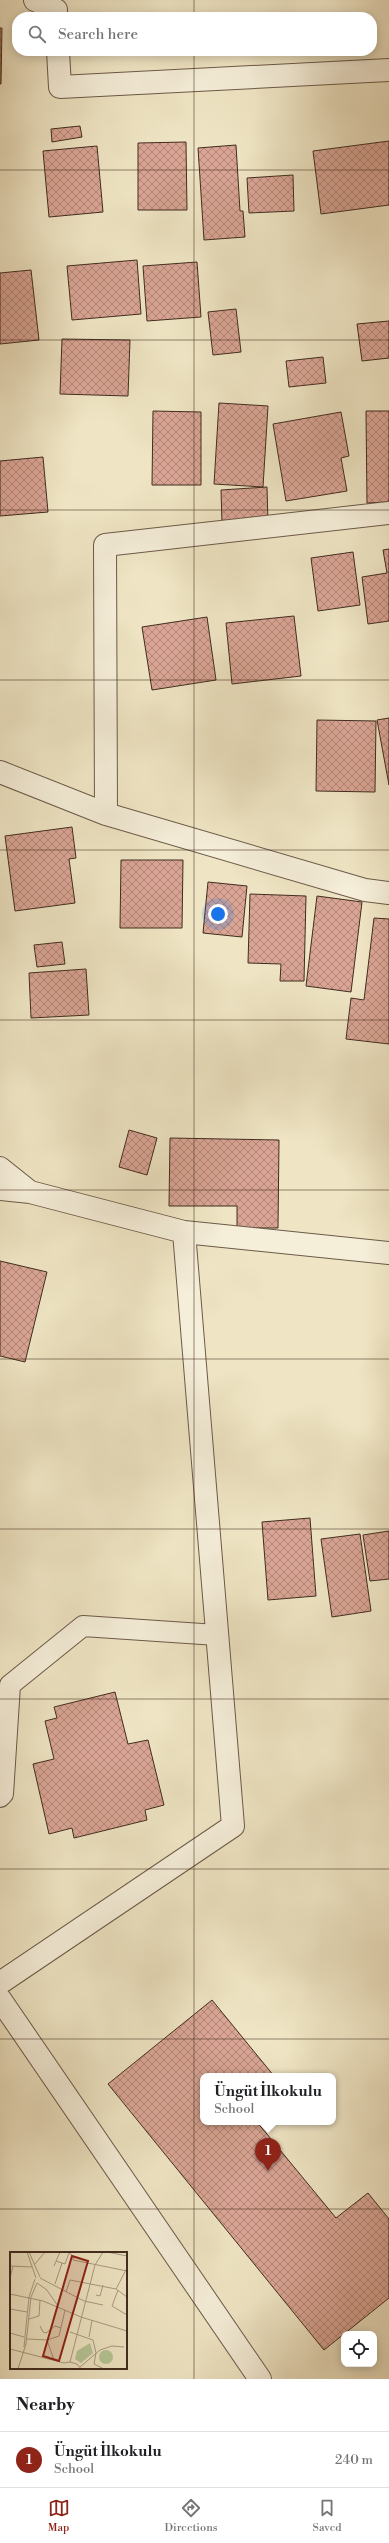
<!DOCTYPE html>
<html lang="en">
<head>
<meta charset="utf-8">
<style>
  :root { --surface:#fff; --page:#f2f2f2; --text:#202124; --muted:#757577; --line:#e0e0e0; --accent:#8f2418 }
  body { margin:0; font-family:"Libre Bodoni",serif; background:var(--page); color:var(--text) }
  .controls { position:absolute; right:12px; bottom:12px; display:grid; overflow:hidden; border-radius:8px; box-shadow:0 2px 10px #0003 }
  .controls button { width:36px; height:36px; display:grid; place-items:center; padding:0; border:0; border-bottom:1px solid var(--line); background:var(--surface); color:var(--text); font:20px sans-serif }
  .you { position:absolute; left:218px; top:914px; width:14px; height:14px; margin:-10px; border:3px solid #fff; border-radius:50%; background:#1a73e8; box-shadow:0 0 0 6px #1a73e833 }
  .badge { display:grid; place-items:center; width:26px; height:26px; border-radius:50%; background:var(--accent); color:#fff; font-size:13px; font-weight:700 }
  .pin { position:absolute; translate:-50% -33px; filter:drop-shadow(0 1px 2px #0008) }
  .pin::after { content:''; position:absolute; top:21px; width:14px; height:12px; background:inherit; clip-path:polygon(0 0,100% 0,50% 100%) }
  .popup { position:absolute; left:200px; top:2073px; width:136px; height:52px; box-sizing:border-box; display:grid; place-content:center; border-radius:8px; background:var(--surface); filter:drop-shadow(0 1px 3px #0005); font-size:13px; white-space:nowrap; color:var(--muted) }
  .popup b { font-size:15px; color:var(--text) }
  .popup::after { content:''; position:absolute; left:50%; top:100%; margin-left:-8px; border:8px solid transparent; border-top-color:var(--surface) }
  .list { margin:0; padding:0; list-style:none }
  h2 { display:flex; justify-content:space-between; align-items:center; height:52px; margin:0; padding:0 16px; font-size:17px }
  h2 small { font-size:13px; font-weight:400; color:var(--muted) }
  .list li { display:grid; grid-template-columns:26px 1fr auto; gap:12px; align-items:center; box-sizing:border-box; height:56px; padding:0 16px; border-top:1px solid var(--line) }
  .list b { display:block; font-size:15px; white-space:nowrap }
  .list p { margin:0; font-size:13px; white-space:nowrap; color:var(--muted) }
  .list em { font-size:13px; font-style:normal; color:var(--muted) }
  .icon { flex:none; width:22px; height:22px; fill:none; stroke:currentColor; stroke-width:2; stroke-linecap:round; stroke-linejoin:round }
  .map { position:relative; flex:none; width:389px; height:2379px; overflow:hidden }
  .search { position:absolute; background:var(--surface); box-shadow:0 2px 10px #0003; left:12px; right:12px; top:12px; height:44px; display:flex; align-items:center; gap:10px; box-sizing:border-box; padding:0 14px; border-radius:16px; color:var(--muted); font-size:15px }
  .sheet { height:108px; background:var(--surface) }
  nav { display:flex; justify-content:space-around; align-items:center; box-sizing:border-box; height:56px; border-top:1px solid var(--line); background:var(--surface); font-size:11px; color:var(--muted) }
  nav a { display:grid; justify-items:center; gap:2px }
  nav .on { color:var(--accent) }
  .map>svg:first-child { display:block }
  .building { fill:url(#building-cross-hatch); stroke:#412c1f }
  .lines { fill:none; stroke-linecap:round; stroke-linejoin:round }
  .lane-casing { stroke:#6c5a48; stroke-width:22 }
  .street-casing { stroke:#6c5a48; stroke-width:24 }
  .lane { stroke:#f5eed9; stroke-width:20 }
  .street { stroke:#f5eed9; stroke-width:22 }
  .grid { fill:none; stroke:#412c1f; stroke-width:1; stroke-opacity:0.55 }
  .inset-road { fill:none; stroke:#a99b82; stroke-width:1 }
  .view { fill:#8f2418; fill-opacity:0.15; stroke:#8f2418; stroke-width:2 }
  .inset-edge { fill:none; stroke:#412c1f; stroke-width:2 }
</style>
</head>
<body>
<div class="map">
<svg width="389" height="2379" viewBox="0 0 389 2379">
  <defs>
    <pattern id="building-cross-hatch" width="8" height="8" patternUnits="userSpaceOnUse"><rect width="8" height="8" fill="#daa595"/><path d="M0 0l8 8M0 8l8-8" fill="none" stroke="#b28779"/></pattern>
  </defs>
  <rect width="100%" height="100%" fill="#efe5c4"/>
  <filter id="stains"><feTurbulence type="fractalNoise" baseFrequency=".005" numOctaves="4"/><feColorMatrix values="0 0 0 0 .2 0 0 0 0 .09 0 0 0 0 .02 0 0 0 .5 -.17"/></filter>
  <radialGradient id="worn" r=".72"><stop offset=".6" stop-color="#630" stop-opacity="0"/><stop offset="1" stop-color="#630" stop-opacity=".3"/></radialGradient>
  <!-- building -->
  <path class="building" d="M 0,28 L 2,28 L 1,84 L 0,84 Z
    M 80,126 L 82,137 L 52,142 L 51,129 Z
    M 389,141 L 389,205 L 321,214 L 313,151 Z
    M 186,142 L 187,210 L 138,210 L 138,143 Z
    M 236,145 L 240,211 L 243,211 L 245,237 L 204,240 L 198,148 Z
    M 97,146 L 103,212 L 49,217 L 43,151 Z
    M 293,175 L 294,211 L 249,213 L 247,178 Z
    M 137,260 L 141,314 L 72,320 L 67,266 Z
    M 197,262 L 201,317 L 147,321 L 143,266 Z
    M 31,270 L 39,340 L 0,344 L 0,273 Z
    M 236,309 L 241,352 L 213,355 L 208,312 Z
    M 389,321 L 389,358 L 362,361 L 357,324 Z
    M 62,339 L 130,340 L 128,396 L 60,394 Z
    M 323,357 L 326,383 L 289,387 L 286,361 Z
    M 219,403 L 268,406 L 263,487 L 214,484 Z
    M 153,411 L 201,412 L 201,485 L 152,485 Z
    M 366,411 L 389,411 L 389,502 L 367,503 Z
    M 341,412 L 349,456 L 341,458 L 347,491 L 286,501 L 273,424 Z
    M 43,457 L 48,512 L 0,516 L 0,461 Z
    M 267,487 L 268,522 L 222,524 L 221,490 Z
    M 389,549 L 389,621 L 368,624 L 362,577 L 387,573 L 383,550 Z
    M 353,552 L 360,605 L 318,611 L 311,558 Z
    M 294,616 L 301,676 L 232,684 L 226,623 Z
    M 207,617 L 216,680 L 152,690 L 142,627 Z
    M 389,718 L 389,785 L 377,720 Z
    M 317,720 L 376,721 L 375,792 L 316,791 Z
    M 72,827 L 76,858 L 69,859 L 75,903 L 15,911 L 5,836 Z
    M 121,860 L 183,860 L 182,928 L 120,928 Z
    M 208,882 L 247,886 L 242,937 L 203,933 Z
    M 250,894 L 306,896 L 304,981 L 280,981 L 281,964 L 248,963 Z
    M 317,896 L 362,902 L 351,992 L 306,986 Z
    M 374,918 L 389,919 L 389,1044 L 346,1039 L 351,998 L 364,1000 Z
    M 62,942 L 65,964 L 37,967 L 34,945 Z
    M 86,969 L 89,1015 L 31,1018 L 29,973 Z
    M 129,1130 L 157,1138 L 147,1175 L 119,1167 Z
    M 170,1138 L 279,1140 L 278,1228 L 237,1228 L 237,1206 L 169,1206 Z
    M 0,1261 L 47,1272 L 25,1362 L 0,1356 Z
    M 310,1518 L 316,1596 L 268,1600 L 262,1522 Z
    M 389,1531 L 389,1579 L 370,1581 L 363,1535 Z
    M 360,1534 L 371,1611 L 332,1617 L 321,1539 Z
    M 115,1692 L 128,1744 L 148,1740 L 164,1805 L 145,1810 L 147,1820 L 74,1838 L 72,1828 L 49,1834 L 33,1764 L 54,1759 L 45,1721 L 57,1718 L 54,1707 Z
    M 212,2000 L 274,2076 L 203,2076 L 203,2122 L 257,2122 L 336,2218 L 368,2193 L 389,2219 L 389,2298 L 324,2350 L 108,2084 Z"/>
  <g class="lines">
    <!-- lane casing -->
    <g class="lane-casing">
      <path id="lane" d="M 0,1797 L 3,1794 L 10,1685 L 83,1626 L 217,1635"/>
    </g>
    <!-- street casing -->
    <g class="street-casing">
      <path id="street" d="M 35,0 L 56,10 L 56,17
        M 58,51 L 60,87 L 389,70
        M 0,772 L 106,814 L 365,890 L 389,893
        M 106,814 L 105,545 L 389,513
        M 0,1168 L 30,1192
        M 0,1189 L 30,1192 L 184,1232 L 389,1253
        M 0,1983 L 233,1826 L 184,1232
        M 0,1999 L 260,2379"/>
    </g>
    <!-- lane -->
    <use href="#lane" class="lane"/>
    <!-- street -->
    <use href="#street" class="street"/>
  </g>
  <!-- grid -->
  <path class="grid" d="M 194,0 L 194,17M 194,51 L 194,2379M 0,170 L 389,170M 0,340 L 389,340M 0,510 L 389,510M 0,680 L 389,680M 0,850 L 389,850M 0,1020 L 389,1020M 0,1190 L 389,1190M 0,1359 L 389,1359M 0,1529 L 389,1529M 0,1699 L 389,1699M 0,1869 L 389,1869M 0,2039 L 389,2039M 0,2209 L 389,2209"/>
  <!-- overview -->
  <g transform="translate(10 2252)">
    <rect width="117" height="117" fill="#efe5c4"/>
    <path d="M 80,91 L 83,101 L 71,111 L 65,107 L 67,99 ZM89 105a7 7 0 1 1 14 0a7 7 0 1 1-14 0Z" fill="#b6c596"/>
    <path class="inset-road" d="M 17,0 L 26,26M 19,0 L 30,25M 58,0 L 64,5 L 63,8 L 117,19M 97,0 L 117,4M 46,9 L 55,12 L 59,1M 24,13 L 35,0M 0,14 L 22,15M 44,14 L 50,0M 0,26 L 3,14M 30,26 L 74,49 L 93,53M 45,32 L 52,11M 36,37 L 48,54M 106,37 L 117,16M 108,38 L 102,54 L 117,63M 56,40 L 60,28 L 106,37 L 117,45M 0,42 L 33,49 L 71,65 L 117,79M 86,43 L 90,44 L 93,33M 0,57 L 17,60M 19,67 L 29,64 L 30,48M 30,74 L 33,80 L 36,81 L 45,74 L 51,76M 60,80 L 83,88 L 86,101 L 84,112 L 94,117M 0,81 L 14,85M 79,85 L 82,68M 17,87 L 37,88 L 49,84 L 55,58M 37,88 L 44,108M 14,95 L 19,45 L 25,27M 0,97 L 54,111 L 60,110 L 67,112 L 71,117M 60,110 L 85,13 L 93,0M 70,115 L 90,98 L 102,94 L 114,95M 8,117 L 16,92 L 21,45 L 27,31 L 37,38"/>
    <path class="view" d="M 62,4 L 78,9 L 49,109 L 33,104 Z"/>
    <rect width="117" height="117" class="inset-edge"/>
  </g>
  <rect width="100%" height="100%" filter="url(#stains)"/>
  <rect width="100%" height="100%" fill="url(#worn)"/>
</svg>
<div class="controls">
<button><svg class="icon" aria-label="locate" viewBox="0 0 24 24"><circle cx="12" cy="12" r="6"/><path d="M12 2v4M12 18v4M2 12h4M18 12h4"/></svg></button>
</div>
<div class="you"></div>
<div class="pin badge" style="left:268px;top:2171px">1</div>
<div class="popup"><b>Üngüt İlkokulu</b>School</div>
<div class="search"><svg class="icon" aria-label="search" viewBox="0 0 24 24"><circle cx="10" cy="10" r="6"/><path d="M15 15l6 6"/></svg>Search here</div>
</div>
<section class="sheet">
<h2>Nearby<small></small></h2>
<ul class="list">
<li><span class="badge">1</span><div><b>Üngüt İlkokulu</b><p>School</p></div><em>240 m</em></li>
</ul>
</section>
<nav>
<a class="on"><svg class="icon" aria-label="map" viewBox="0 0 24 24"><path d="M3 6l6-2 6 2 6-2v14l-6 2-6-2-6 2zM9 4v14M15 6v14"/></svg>Map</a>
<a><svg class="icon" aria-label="directions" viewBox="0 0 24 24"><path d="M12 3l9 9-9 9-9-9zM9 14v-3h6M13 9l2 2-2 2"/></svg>Directions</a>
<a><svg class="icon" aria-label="saved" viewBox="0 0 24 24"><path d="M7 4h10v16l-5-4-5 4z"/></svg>Saved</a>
</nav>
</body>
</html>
